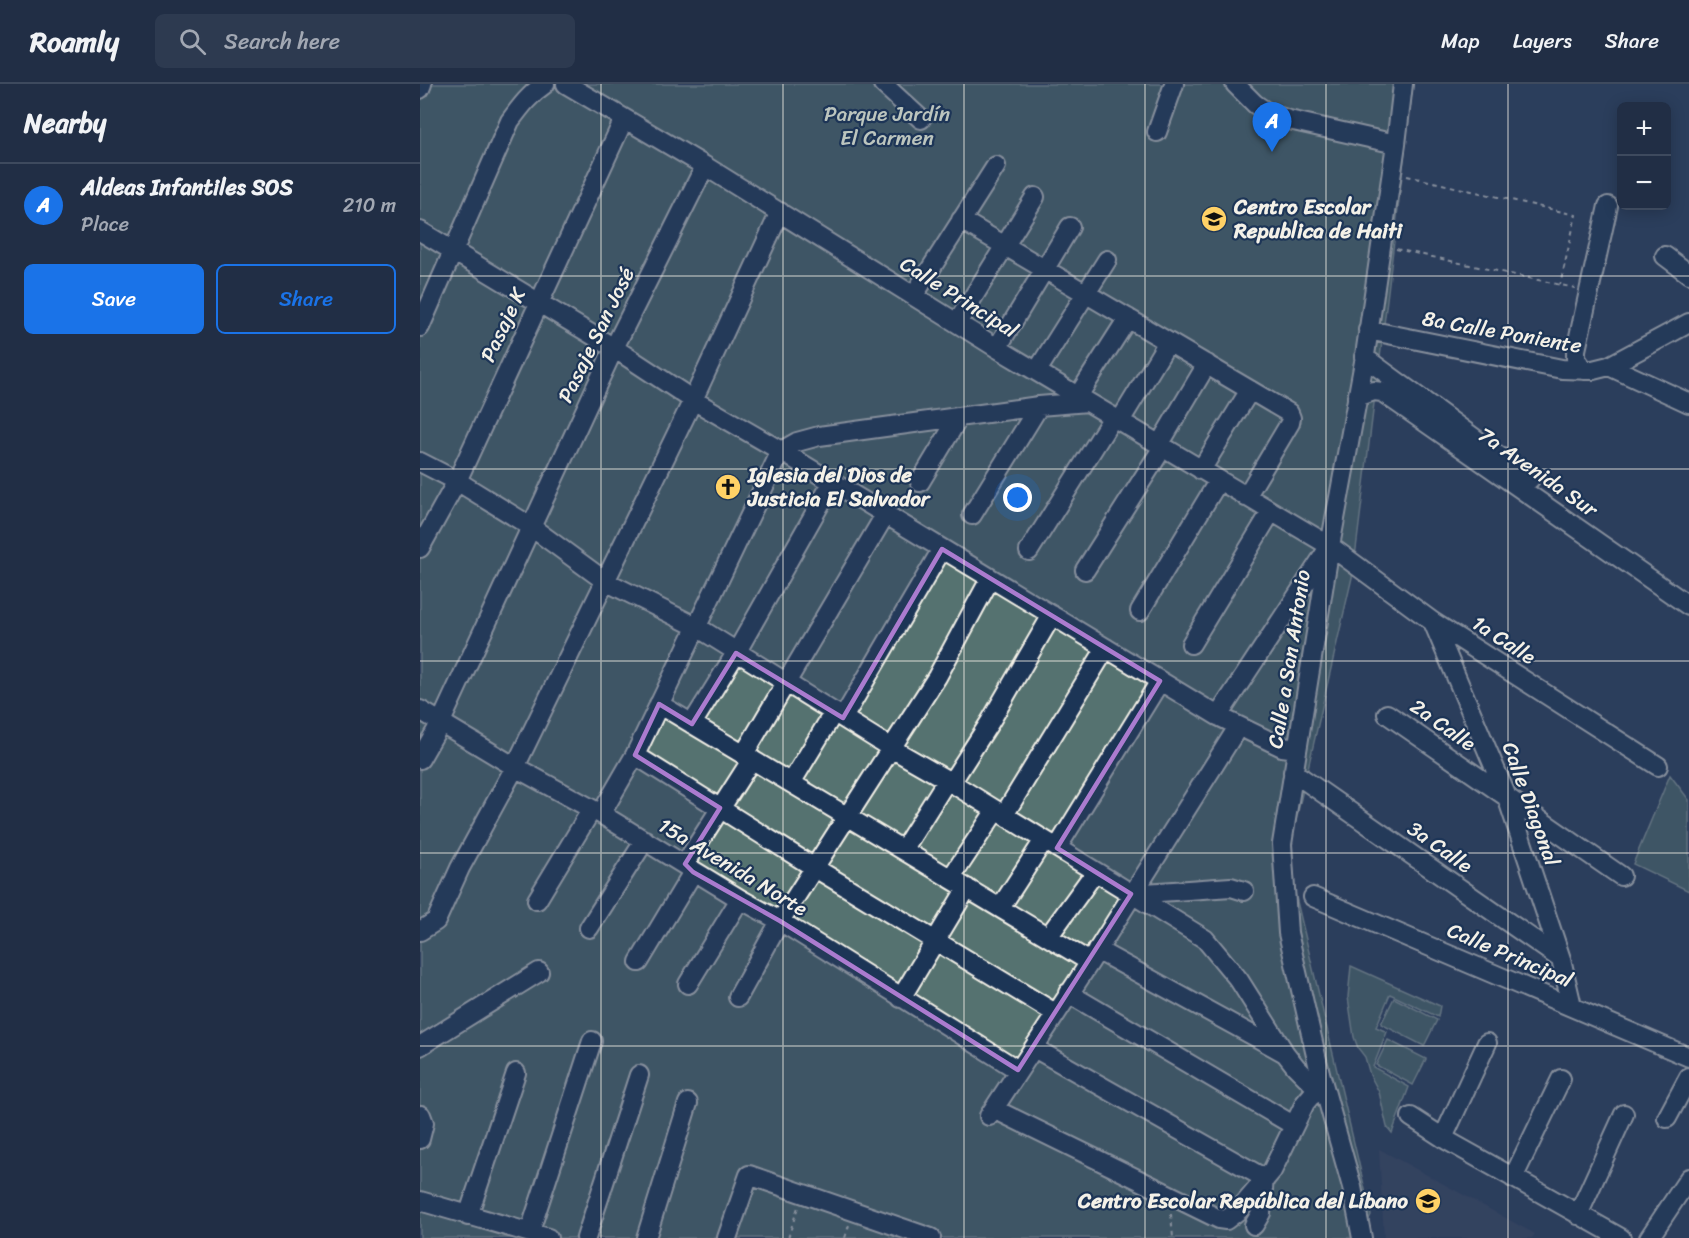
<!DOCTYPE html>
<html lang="en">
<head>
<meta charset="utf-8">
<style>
  :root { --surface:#212e45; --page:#2d3a50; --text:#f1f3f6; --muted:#a2a8b3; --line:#3e4a5e; --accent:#1a73e8 }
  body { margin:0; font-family:Sriracha,sans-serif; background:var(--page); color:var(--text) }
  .controls { position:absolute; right:18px; top:18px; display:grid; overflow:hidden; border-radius:9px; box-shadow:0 3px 15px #0003 }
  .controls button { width:54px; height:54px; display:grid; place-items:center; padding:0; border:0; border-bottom:2px solid var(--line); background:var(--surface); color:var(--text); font:30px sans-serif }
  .you { position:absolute; left:598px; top:414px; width:21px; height:21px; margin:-15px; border:4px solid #fff; border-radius:50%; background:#1a73e8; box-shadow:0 0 0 9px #1a73e833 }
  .badge { display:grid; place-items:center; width:39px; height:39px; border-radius:50%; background:var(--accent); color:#fff; font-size:20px; font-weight:700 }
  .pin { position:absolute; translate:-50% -50px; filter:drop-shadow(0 2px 3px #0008) }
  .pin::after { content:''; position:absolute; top:32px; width:21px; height:18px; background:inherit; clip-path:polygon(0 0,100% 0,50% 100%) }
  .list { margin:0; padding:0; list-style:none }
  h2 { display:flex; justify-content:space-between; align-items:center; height:78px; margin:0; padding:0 24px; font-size:26px }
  h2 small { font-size:20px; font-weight:400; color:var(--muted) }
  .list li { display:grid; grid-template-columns:39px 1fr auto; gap:18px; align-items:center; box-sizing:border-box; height:84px; padding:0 24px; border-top:2px solid var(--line) }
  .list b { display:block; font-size:22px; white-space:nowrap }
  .list p { margin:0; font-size:20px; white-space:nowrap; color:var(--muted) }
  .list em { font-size:20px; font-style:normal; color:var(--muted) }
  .actions { display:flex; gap:12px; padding:18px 24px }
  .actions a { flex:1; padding:14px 0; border:2px solid var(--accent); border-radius:9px; text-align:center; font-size:21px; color:var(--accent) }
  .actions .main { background:var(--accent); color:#fff }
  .icon { flex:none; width:33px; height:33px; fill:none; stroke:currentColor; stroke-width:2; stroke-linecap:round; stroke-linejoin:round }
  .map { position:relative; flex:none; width:1269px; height:1154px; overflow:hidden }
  header { display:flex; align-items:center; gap:36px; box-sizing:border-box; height:84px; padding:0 30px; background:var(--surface); border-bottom:2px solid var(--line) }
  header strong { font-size:28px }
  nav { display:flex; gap:33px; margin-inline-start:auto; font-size:21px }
  .search { width:420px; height:54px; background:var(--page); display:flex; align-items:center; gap:15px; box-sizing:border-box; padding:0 21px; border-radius:9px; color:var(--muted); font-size:22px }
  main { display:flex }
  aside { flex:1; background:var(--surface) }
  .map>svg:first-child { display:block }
  .built { fill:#3d4963 }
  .green { fill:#55726f; stroke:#a4b2ac; stroke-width:1.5 }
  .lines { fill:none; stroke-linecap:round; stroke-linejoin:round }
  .minor-casing { stroke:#f4f1e8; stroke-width:22 }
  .path { stroke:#f4f1e8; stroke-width:2; stroke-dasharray:4.5 4.5; stroke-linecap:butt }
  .minor { stroke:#1d3557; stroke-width:18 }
  .marked { fill:none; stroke:#ab7bcf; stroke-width:4.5; stroke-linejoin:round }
  .grid { fill:none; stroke:#f4f1e8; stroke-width:1.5; stroke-opacity:0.55 }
  .labels { text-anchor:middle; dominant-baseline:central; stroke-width:4.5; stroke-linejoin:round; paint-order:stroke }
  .park-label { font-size:21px; fill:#bcc5be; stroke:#1d3557 }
  .poi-label { font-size:21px; font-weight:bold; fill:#f4f1e8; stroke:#1d3557; text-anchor:start }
  .street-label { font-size:21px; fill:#f4f1e8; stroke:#1d3557 }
</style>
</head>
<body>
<header>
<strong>Roamly</strong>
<div class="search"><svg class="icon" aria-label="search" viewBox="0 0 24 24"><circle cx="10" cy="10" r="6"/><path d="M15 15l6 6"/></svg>Search here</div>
<nav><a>Map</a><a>Layers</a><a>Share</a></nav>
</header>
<main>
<aside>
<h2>Nearby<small></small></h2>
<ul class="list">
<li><span class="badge">A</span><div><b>Aldeas Infantiles SOS</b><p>Place</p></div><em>210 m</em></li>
</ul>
<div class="actions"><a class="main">Save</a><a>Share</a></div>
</aside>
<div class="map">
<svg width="1269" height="1154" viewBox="0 0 1269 1154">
  <rect width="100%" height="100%" fill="#2c3e5c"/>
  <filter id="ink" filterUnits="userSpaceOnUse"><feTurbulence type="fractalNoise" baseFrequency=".0167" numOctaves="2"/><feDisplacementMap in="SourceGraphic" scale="12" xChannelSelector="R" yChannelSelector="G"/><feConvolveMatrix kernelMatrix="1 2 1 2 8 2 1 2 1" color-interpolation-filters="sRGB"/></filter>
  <g filter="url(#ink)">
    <!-- built -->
    <path class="built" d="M 959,1065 L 1029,1103 L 1115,1150 L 1112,1154 L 964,1154 Z"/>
    <!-- green -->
    <path class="green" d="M 0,0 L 993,0 L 958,290 L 966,298 L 956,303 L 933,489 L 867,775 L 951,1131 L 939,1154 L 0,1154 Z
      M 1250,691 L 1269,716 L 1269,807 L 1213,780 Z
      M 931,882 L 1020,922 L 1018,933 L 970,910 L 956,943 L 967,948 L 953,983 L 989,1003 L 972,1049 L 967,1043 L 959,1008 L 950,991 L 945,973 L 938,964 L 934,953 L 928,913 Z
      M 974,914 L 1017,936 L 1004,962 L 961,940 Z
      M 968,956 L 1006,975 L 993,1001 L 956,981 Z"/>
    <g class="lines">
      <!-- minor casing -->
      <g class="minor-casing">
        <path id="minor" d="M 146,0 L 285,82 L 577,264 L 910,462 L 1013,538 L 1238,682
          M 463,0 L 501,35
          M 815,0 L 835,20 L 848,29 L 869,36 L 976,60
          M 0,5 L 2,0
          M 737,48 L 754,0
          M 541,136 L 869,329 L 871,334 L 870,339 L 826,413
          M 0,147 L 194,264 L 273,316 L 361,367 L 798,632 L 862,663 L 877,665
          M 1245,172 L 1269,190
          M 494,211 L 576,82
          M 537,239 L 615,113
          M 0,243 L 90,37 C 101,22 110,10 125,0
          M 948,246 L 1142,285 L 1173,286 L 1189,282 L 1269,239
          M 577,264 L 650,143
          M 944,273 L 1110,395
          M 1189,282 L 1269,319
          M 1164,286 L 1156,275 L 1156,266 L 1188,122
          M 617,287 L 687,176
          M 658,312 L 708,234
          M 937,313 L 954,307 L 962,308 L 1269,522
          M 700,337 L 748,258
          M 739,361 L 787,280
          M 0,378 L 37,397 L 110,442 L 185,497 L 277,543 L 471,664 L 527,696 L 785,855 L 819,896 L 865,969 L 876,983 L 892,999 L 904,1004
          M 781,386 L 830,306
          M 500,398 L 539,333
          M 552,431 L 619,322
          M 0,464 L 37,397 L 204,35
          M 609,467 L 693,333
          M 665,486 L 743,363
          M 720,527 L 799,396
          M 1013,538 L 1087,713 L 1141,875 L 1152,922
          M 771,560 L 851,428
          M 239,620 L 670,878
          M 0,626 L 95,683 L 181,730 L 320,815 L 360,837 L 598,986
          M 967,630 L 1201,792
          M 798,632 L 906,468
          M 423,634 L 522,465
          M 272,640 L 316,569 L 412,399
          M 324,670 L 465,431
          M 215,671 L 395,784 L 635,929
          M 0,675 L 20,640 L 194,264 L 285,82
          M 873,688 L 1141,875
          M 371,699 L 414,628
          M 531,699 L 570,638 L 632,531
          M 181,730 L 215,671 L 361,367 L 377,358 L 399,352 L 619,322 L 668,318
          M 584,731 L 686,564
          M 637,764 L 740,597
          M 483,766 L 527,696
          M 265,780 L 332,675
          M 531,794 L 576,726
          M 711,810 L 811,803 L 824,807
          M 893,813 L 1269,973
          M 117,816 L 172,725
          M 580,824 L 624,756
          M 169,844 L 225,756
          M 0,847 L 16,837 L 40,784 L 95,683 L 273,316 L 360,128
          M 628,853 L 675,788
          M 677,866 L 865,969
          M 219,878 L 273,788
          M 268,900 L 320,815
          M 648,909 L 873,1041
          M 318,913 L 360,837 L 517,593 L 570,495
          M 481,914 L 547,804
          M 0,962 L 119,888
          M 614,964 L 844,1094
          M 574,1025 L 799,1135 L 806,1136 L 819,1126 L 852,1087 L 885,1019 L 891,1012 L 904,1004
          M 569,1032 L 670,878 L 818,643
          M 991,1033 L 1028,1057 L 1201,1154
          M 1247,1034 L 1269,993
          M 1023,1054 L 1067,959
          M 0,1055 L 4,1039 L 1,1031
          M 1093,1094 L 1141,995
          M 0,1117 L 128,1154
          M 1158,1131 L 1204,1030
          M 48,1132 L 96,989
          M 834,1141 L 841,1129 L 844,1094
          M 110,1147 L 172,957
          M 166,1154 L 219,991
          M 226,1154 L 268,1019
          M 307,1154 L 329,1091 L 511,1154
          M 942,1154 L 932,1103 L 900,989 L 868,849 L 862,760 L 910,462 L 944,278 L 976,60 L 983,0
          M 1229,1154 L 1269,1094"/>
      </g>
      <!-- path -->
      <path class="path" d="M 987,92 L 1156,131 L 1140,201
        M 976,165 L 1155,204
        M 751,1130 L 753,1154
        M 368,1154 L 378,1123
        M 425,1154 L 429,1141"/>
      <!-- minor -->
      <use href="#minor" class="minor"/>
    </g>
  </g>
  <!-- marked area -->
  <path d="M0 0H1269V1154H0ZM 522,465 L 740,597 L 637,764 L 711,810 L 598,986 L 360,837 L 273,788 L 265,780 L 300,724 L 215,671 L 239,620 L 272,640 L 316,569 L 423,634 Z" fill="#2c3e5c" fill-opacity=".55" fill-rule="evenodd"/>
  <path class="marked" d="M 522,465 L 740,597 L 637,764 L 711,810 L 598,986 L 360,837 L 273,788 L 265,780 L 300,724 L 215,671 L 239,620 L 272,640 L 316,569 L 423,634 Z"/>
  <!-- grid -->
  <path class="grid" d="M 181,0 L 181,1154M 363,0 L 363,1154M 544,0 L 544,1154M 725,0 L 725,1154M 906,0 L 906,1154M 1088,0 L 1088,1154M 0,192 L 1269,192M 0,385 L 1269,385M 0,577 L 1269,577M 0,769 L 1269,769M 0,962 L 1269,962"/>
  <!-- icons -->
  <defs>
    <g id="school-disc" transform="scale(1.35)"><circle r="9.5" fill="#ffd166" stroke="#1d3557"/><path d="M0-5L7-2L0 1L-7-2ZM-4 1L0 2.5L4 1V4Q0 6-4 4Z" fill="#111"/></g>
    <g id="church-disc" transform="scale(1.35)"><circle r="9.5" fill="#ffd166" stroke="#1d3557"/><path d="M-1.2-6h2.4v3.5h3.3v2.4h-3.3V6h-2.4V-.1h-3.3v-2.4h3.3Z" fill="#111"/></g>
  </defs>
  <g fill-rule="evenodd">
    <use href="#school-disc" x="794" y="135"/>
    <use href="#church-disc" x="308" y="403"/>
    <use href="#school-disc" x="1008" y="1117"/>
  </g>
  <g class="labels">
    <!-- park labels -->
    <g class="park-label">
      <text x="467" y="30">Parque Jardín<tspan x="467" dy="24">El Carmen</tspan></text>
    </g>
    <!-- poi labels -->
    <g class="poi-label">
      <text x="814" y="123">Centro Escolar<tspan x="814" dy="24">Republica de Haiti</tspan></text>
      <text x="328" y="391">Iglesia del Dios de<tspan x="328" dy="24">Justicia El Salvador</tspan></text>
      <text x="988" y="1117" text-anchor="end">Centro Escolar República del Líbano</text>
    </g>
    <!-- street labels -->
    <g class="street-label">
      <text transform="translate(539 213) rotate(32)">Calle Principal</text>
      <text transform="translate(83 241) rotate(-65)">Pasaje K</text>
      <text transform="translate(1082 248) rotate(10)">8a Calle Poniente</text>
      <text transform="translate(176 251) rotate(-64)">Pasaje San José</text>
      <text transform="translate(1118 388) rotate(35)">7a Avenida Sur</text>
      <text transform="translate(1084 556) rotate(33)">1a Calle</text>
      <text transform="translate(869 575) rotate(-81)">Calle a San Antonio</text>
      <text transform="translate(1023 641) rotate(35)">2a Calle</text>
      <text transform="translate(1111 720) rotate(70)">Calle Diagonal</text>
      <text transform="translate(1020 763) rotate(35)">3a Calle</text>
      <text transform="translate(313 783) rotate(31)">15a Avenida Norte</text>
      <text transform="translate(1090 871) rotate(23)">Calle Principal</text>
    </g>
  </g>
</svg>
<div class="controls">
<button>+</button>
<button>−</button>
</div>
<div class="you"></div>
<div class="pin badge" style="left:852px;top:68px">A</div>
</div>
</main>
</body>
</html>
